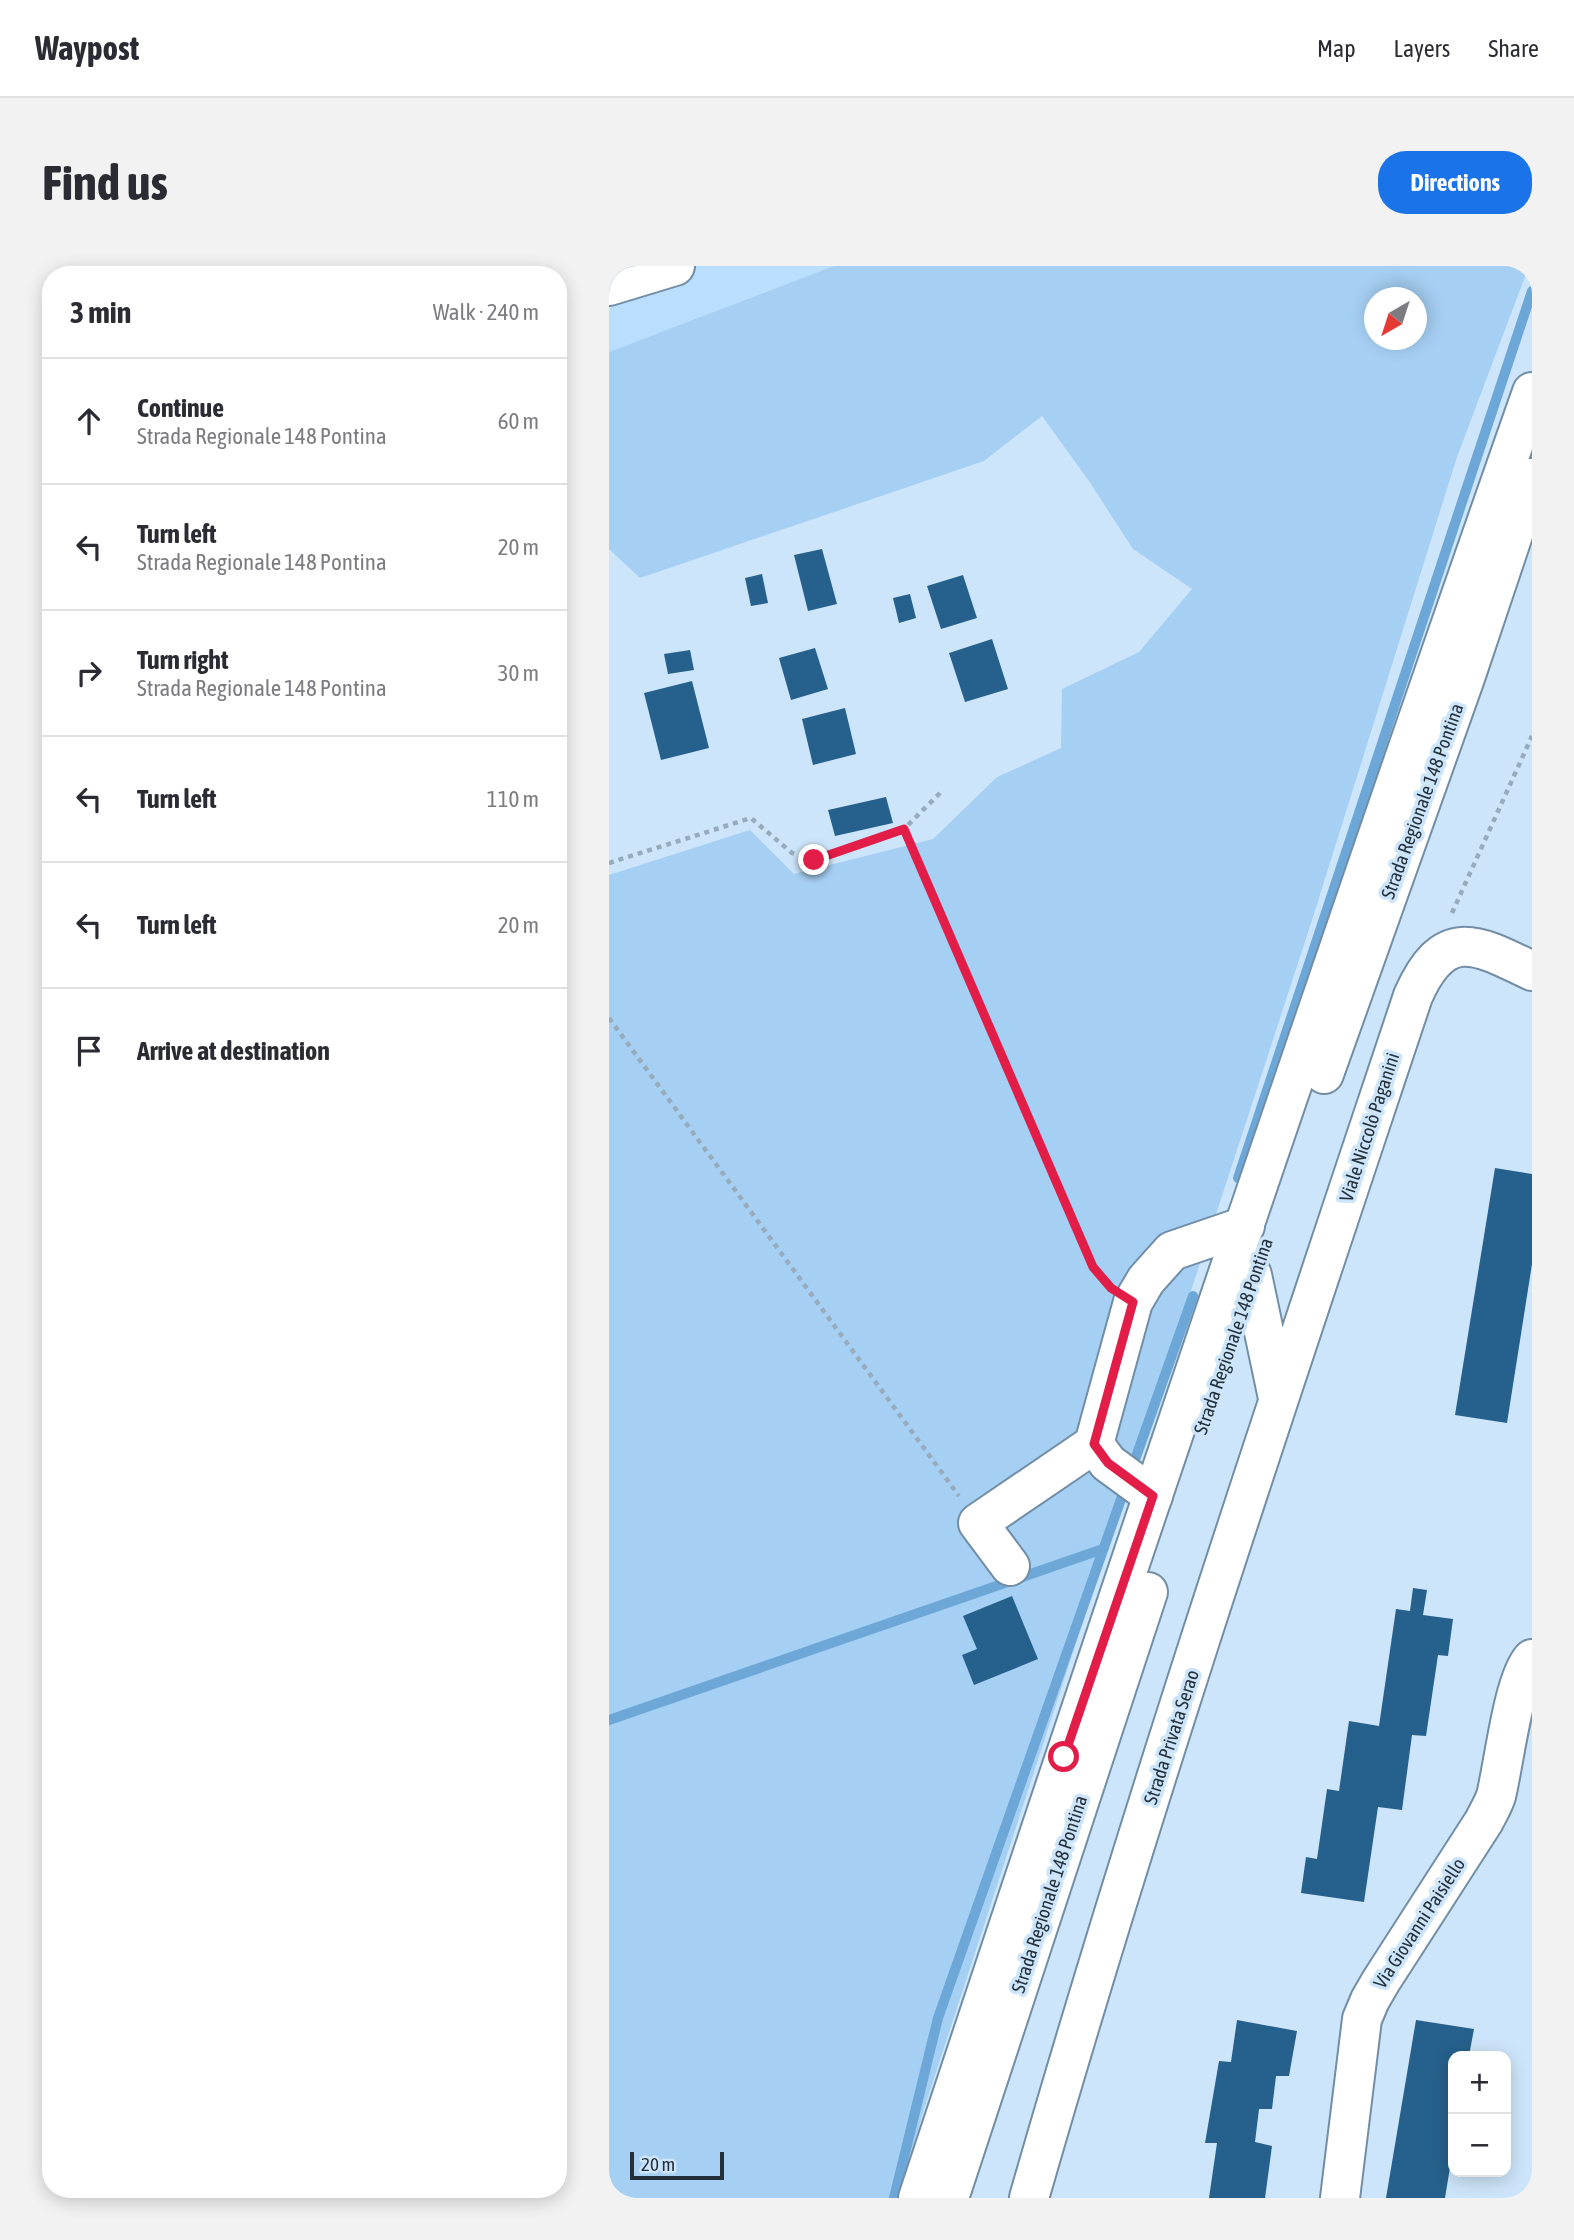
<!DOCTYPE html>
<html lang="en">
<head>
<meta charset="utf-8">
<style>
  :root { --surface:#fff; --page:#f2f2f3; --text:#2b2b33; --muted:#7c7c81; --line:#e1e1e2; --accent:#1a73e8 }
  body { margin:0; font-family:"Asap Condensed",sans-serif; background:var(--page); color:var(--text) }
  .controls { position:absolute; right:21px; bottom:21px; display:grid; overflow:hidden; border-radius:14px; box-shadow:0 4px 18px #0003 }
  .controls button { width:63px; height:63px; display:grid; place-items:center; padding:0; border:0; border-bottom:2px solid var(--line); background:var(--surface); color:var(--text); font:35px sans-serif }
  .compass { position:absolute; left:755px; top:21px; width:63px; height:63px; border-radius:50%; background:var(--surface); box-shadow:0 4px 18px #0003; rotate:219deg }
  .scale { position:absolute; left:21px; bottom:18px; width:94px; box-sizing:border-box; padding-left:7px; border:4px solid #24303a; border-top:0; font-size:19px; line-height:24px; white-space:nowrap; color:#24303a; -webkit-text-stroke:5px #cde5fa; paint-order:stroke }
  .stop { position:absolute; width:21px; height:21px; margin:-16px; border:5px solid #e11d48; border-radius:50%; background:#fff }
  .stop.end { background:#e11d48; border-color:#fff; box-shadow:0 2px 7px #0008 }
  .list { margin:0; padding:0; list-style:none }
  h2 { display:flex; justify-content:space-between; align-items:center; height:91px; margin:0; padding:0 28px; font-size:30px }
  h2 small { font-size:23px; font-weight:400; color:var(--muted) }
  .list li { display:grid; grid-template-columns:46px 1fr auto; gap:21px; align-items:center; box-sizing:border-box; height:126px; padding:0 28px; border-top:2px solid var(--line) }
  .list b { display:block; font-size:26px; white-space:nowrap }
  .list p { margin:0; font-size:23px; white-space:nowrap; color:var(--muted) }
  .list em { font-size:23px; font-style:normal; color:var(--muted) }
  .icon { flex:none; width:38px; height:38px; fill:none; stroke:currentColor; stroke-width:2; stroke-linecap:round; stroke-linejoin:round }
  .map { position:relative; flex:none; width:923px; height:1932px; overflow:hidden; border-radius:28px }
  header { display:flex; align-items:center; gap:42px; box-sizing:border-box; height:98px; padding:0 35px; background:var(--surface); border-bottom:2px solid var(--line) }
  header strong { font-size:33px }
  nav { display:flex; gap:38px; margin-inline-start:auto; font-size:24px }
  .intro { display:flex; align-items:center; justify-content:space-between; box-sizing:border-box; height:168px; padding:0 42px }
  h1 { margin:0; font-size:49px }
  .button { padding:18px 32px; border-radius:28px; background:var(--accent); color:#fff; font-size:24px; font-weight:700 }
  main { display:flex; gap:42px; padding:0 42px }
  aside { flex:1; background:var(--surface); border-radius:28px; box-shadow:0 4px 18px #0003 }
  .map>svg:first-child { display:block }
  .built { fill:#badefe }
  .green { fill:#a5cff3; fill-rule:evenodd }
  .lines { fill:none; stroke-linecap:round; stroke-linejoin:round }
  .stream { stroke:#6da7d7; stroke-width:10 }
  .building { fill:#26608c }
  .minor-casing { stroke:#728ea6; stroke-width:42 }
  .major-casing { stroke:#728ea6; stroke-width:42 }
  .path { stroke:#96abbc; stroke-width:4.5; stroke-dasharray:5 5; stroke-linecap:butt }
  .minor { stroke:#fff; stroke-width:38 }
  .major { stroke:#fff; stroke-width:38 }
  .route { stroke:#e11d48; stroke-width:9 }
  .labels { text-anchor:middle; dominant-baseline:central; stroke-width:7; stroke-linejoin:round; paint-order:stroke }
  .street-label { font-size:19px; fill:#24303a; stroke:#cde5fa }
</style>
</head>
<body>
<header>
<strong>Waypost</strong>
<nav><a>Map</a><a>Layers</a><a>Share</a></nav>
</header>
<div class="intro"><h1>Find us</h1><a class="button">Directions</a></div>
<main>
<aside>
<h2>3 min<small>Walk · 240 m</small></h2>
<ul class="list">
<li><svg class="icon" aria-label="ahead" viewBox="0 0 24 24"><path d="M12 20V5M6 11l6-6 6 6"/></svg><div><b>Continue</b><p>Strada Regionale 148 Pontina</p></div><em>60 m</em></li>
<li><svg class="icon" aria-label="left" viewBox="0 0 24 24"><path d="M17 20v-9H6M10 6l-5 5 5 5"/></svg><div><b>Turn left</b><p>Strada Regionale 148 Pontina</p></div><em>20 m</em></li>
<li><svg class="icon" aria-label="right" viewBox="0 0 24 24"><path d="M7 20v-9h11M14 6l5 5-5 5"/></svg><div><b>Turn right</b><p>Strada Regionale 148 Pontina</p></div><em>30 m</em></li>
<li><svg class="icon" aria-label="left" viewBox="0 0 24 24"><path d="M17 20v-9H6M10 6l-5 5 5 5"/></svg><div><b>Turn left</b></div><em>110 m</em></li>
<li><svg class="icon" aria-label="left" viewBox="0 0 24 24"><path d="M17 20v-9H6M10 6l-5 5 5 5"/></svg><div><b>Turn left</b></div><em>20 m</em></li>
<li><svg class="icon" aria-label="arrive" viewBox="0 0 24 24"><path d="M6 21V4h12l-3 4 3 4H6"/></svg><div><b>Arrive at destination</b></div></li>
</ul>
</aside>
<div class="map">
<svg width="923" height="1932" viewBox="0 0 923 1932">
  <rect width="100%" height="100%" fill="#cde5fa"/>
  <!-- built -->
  <path class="built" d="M 0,0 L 225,0 L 0,86 Z"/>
  <!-- green -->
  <path class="green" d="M 225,0 L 920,0 L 848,191 L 704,651 L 314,1846 L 291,1932 L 0,1932 L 0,609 L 141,564 L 185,608 L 324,573 L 388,511 L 452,482 L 453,423 L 530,386 L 583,323 L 524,283 L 480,215 L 433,150 L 375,195 L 31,312 L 0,283 L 0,86 ZM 766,32 L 808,32 L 808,74 L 766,74 Z"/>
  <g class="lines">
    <!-- stream -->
    <path class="stream" d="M 629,912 L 923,25
      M 522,1205 L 584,1030
      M 0,1454 L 494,1283
      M 285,1932 L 329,1752 L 517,1219"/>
  </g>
  <!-- building -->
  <path class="building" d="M 213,283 L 228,338 L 199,345 L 185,289 Z
    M 153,308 L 159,337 L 142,340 L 136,312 Z
    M 354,309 L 368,352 L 332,363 L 318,320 Z
    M 301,328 L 307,352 L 290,357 L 284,332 Z
    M 383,373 L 399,423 L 356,436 L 340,387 Z
    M 206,382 L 219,423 L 182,434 L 170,392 Z
    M 81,384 L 85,404 L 59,408 L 55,388 Z
    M 83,415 L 100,482 L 52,494 L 35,427 Z
    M 236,442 L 247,488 L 204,499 L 193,453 Z
    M 277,531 L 284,557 L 226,570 L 219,544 Z
    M 886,902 L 923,908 L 923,998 L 898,1157 L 846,1149 Z
    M 804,1322 L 818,1324 L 814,1349 L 844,1353 L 839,1390 L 829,1389 L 817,1470 L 803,1469 L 793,1544 L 769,1541 L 755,1636 L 692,1627 L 697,1591 L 708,1593 L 718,1523 L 730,1525 L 740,1455 L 770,1460 L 787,1343 L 801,1345 Z
    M 403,1330 L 429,1393 L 365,1419 L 353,1389 L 368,1383 L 354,1350 Z
    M 628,1754 L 688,1765 L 680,1810 L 667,1810 L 663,1843 L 650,1843 L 646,1876 L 663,1880 L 656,1932 L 600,1932 L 608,1877 L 596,1877 L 610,1795 L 622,1796 Z
    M 807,1754 L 865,1763 L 860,1790 L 844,1790 L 844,1883 L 836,1932 L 777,1932 Z"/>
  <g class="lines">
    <!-- minor casing -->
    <g class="minor-casing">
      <path id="minor" d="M 0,20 L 66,0
        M 643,1009 L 669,1132
        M 544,1230 L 499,1197 L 485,1178 L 524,1036 L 537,1014 L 563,985 L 636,960
        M 401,1300 L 369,1257 L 485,1178
        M 420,1932 C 536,1528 671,1129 804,730 C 835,660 866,677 923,705
        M 731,1932 L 753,1753 L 761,1734 L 772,1715 L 875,1555 C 879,1547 884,1539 887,1530 C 895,1498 904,1414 923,1393"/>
    </g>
    <!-- major casing -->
    <g class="major-casing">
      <path id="major" d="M 715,808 L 856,412 L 923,212
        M 309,1932 C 509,1329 712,726 923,126
        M 340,1932 L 539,1326"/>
    </g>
    <!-- path -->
    <path class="path" d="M 331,527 L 295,563 L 484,1001 L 496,1014
      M 0,597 L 142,552 L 183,587 L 205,594 L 294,563
      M 843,647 L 923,470
      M 0,752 L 350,1230"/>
    <!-- minor -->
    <use href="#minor" class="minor"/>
    <!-- major -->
    <use href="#major" class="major"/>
  </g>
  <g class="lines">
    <!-- route -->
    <path class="route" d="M 205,594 L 295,563 L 484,1001 L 502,1022 L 524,1036 L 485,1178 L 499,1197 L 544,1230 L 455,1491"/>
  </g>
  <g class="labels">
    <!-- street labels -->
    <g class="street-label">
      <text transform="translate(813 535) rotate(-70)">Strada Regionale 148 Pontina</text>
      <text transform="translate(760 861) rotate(-72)">Viale Niccolò Paganini</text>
      <text transform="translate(624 1070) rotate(-71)">Strada Regionale 148 Pontina</text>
      <text transform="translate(562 1471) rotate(-72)">Strada Privata Serao</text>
      <text transform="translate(440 1628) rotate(-72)">Strada Regionale 148 Pontina</text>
      <text transform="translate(810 1657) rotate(-57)">Via Giovanni Paisiello</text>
    </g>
  </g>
</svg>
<div class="controls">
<button>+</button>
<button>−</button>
</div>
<svg class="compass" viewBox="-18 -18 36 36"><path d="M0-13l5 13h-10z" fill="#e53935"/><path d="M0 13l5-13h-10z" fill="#7c7c81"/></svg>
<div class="scale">20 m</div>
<div class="stop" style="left:455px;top:1491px"></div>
<div class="stop end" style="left:205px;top:594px"></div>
</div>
</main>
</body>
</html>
